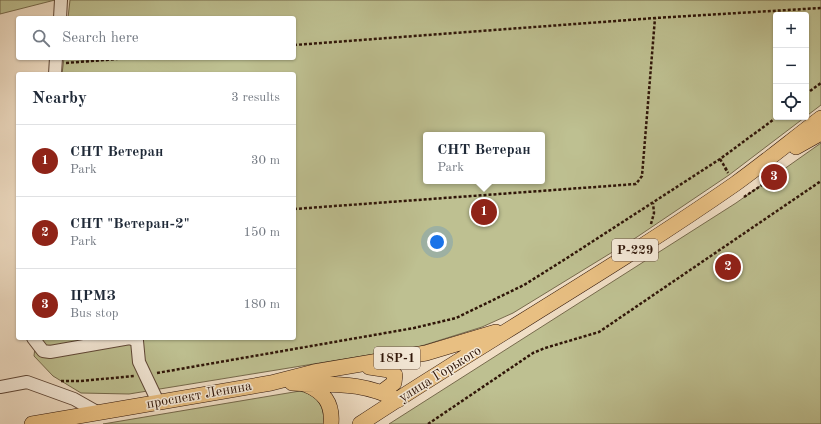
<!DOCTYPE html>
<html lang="en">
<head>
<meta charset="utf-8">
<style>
  :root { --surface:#fff; --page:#f2f2f3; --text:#1f2937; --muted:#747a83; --line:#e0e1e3; --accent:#8f2418 }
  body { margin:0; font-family:"Old Standard TT",serif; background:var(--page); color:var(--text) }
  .controls { position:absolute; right:12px; top:12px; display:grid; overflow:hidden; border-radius:4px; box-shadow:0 1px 3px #0004 }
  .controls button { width:36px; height:36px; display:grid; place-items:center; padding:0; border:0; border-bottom:1px solid var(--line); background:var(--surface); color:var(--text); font:20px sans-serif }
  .you { position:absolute; left:437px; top:242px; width:14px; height:14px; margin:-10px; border:3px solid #fff; border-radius:50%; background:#1a73e8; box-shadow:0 0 0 6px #1a73e833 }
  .badge { display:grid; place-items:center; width:26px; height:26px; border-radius:50%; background:var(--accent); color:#fff; font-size:13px; font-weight:700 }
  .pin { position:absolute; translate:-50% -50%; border:2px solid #fff; box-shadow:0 1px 4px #0006 }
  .popup { position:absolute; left:423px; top:132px; width:122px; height:52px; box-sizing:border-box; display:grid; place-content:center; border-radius:4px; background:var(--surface); filter:drop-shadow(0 1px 3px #0005); font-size:13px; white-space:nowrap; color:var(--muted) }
  .popup b { font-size:15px; color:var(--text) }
  .popup::after { content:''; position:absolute; left:50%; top:100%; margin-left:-8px; border:8px solid transparent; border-top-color:var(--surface) }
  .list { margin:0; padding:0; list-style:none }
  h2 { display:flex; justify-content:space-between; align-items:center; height:52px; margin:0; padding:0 16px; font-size:17px }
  h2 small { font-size:13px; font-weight:400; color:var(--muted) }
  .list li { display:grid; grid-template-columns:26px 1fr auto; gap:12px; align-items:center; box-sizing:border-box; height:72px; padding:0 16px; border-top:1px solid var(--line) }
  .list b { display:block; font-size:15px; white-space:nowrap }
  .list p { margin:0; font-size:13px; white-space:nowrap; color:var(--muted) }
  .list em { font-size:13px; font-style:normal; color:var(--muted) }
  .icon { flex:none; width:22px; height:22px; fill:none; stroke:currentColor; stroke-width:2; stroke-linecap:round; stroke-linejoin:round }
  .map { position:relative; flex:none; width:821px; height:424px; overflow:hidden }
  .search { position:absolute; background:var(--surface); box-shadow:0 1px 3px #0004; left:16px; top:16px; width:280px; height:44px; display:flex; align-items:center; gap:10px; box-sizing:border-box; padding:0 14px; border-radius:4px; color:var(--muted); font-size:15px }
  .panel { position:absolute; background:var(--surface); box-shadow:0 1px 3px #0004; left:16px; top:72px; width:280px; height:268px; border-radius:4px }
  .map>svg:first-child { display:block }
  .green { fill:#bec091; stroke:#766a4c; fill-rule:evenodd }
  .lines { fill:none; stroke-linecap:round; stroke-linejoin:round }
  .minor-casing { stroke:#5f4737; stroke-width:14 }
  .major-casing { stroke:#2f1508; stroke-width:16 }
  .path { stroke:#2f1508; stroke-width:2.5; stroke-dasharray:3 2; stroke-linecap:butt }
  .minor { stroke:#f5ead9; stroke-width:12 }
  .major { stroke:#e8bf82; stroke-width:15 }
  .labels { text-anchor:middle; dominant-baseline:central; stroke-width:3; stroke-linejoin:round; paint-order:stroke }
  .shield { fill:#f5ead9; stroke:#6a5547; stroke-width:1 }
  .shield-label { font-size:13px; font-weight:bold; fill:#2f1508 }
  .street-label { font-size:14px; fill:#2f1508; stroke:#f5ead9 }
</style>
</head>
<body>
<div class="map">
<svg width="821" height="424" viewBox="0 0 821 424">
  <rect width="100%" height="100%" fill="#f0dec5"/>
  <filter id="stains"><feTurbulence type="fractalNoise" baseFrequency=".005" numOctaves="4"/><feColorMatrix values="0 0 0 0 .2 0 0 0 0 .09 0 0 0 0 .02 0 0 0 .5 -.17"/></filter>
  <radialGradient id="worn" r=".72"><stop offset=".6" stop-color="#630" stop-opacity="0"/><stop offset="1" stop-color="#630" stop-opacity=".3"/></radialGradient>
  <!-- green -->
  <path class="green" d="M 0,0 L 55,0 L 0,14 Z
    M 70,0 L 821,0 L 821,105 L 729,175 L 637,237 L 513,313 L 482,327 L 418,347 L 129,394 L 81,393 L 53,376 L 34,356 L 36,338 L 294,338 L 294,74 L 62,74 L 64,58 L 294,58 L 294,18 L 68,18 ZM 776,15 L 806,15 L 806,117 L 776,117 ZM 426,135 L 542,135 L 542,181 L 426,181 Z
    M 821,143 L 821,424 L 389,424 L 736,203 Z
    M 300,391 C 319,396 324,406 324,424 L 103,424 Z"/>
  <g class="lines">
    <!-- minor casing -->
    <g class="minor-casing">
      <path id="minor" d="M 60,18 L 61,0
        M 55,74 L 56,58
        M 33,338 L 43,351 L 50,352 L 130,338 L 137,341 L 139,362 L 158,402
        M 0,387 L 27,382 L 74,399 L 97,412"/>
    </g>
    <!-- major casing -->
    <g class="major-casing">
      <path id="major" d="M 796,147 L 821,133
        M 369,367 L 389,370 L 395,375 L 394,383 L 382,392
        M 292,383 C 332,385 361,381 398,400
        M 305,384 C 324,392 333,403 331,424
        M 32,424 L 271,383 L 314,372 L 426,353 L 496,332
        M 360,424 C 484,342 613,269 735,184 C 764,163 792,140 821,118"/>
    </g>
    <!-- path -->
    <path class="path" d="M 294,45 L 655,18 L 821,8
      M 66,63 L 130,58
      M 806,94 L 821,83
      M 720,159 L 728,172
      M 725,168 L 728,173
      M 744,197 L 774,177
      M 294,209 L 636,184 L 642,176 L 655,18
      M 651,224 L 654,213 L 653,203
      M 157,373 L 414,328 L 456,318 L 524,285 L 567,258 L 720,159 L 777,117
      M 61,381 L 81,381 L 134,376
      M 428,424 L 533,353 L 545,348 L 599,332 L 821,181"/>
    <!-- minor -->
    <use href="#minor" class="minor"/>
    <!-- major -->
    <use href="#major" class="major"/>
  </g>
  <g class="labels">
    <!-- shield labels -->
    <g class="shield">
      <rect x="612" y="239" width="46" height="22" rx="3"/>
      <rect x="374" y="347" width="46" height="22" rx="3"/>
    </g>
    <g class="shield-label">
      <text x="635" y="250">Р-229</text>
      <text x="397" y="358">18Р-1</text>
    </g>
    <!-- street labels -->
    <g class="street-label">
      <text transform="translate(440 374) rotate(-32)">улица Горького</text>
      <text transform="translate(199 395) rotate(-10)">проспект Ленина</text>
    </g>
  </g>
  <rect width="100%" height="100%" filter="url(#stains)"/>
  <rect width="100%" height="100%" fill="url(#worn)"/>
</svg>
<div class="controls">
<button>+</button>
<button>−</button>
<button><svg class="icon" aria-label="locate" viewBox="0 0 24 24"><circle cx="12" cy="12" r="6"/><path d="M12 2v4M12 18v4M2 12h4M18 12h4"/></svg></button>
</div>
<div class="you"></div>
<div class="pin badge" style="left:484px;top:212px">1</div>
<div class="popup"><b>СНТ Ветеран</b>Park</div>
<div class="pin badge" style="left:728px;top:267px">2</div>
<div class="pin badge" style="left:774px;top:177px">3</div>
<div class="search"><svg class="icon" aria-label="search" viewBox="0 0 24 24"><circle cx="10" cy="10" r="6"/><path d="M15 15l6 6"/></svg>Search here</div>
<section class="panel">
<h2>Nearby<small>3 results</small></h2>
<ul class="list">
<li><span class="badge">1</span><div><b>СНТ Ветеран</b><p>Park</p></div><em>30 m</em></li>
<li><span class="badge">2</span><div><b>СНТ &quot;Ветеран-2&quot;</b><p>Park</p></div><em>150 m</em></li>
<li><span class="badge">3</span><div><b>ЦРМЗ</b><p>Bus stop</p></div><em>180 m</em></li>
</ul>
</section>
</div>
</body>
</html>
